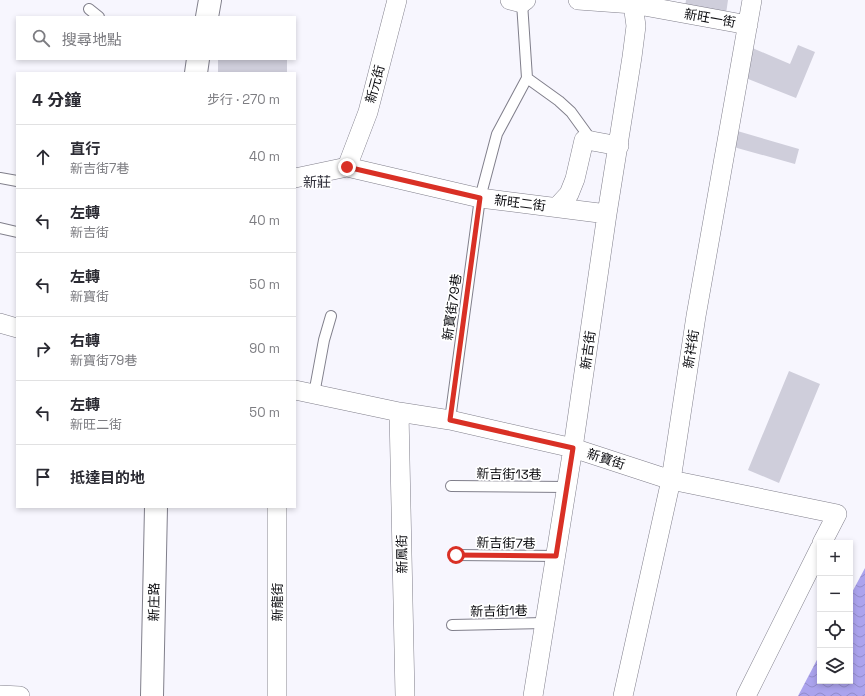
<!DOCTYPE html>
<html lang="zh-TW">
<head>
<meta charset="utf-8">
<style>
  :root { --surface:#fff; --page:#f2f2f3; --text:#2b2b33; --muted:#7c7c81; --line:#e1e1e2 }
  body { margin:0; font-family:"Space Grotesk","Noto Sans TC",sans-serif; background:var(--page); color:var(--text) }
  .controls { position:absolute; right:12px; bottom:12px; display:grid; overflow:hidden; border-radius:0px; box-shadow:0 2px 6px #0003 }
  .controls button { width:36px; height:36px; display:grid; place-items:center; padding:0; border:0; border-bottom:1px solid var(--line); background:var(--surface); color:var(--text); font:20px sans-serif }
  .stop { position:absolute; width:12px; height:12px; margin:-9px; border:3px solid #d93025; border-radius:50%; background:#fff }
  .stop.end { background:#d93025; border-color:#fff; box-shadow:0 1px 4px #0008 }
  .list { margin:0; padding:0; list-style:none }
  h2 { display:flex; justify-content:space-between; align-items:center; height:52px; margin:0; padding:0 16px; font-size:17px }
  h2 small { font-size:13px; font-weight:400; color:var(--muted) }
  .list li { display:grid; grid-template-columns:26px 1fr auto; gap:12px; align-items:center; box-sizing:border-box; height:64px; padding:0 16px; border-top:1px solid var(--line) }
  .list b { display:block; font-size:15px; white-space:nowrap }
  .list p { margin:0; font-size:13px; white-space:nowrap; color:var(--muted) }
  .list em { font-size:13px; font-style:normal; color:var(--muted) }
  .icon { flex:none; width:22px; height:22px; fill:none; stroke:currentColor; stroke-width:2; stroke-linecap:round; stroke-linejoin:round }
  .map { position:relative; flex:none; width:865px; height:696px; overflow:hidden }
  .search { position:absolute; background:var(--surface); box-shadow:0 2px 6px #0003; left:16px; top:16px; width:280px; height:44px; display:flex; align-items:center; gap:10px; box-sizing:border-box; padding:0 14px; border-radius:0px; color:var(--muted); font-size:15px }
  .panel { position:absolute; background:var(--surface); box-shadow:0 2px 6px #0003; left:16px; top:72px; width:280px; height:436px; border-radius:0px }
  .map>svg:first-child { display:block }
  .water { fill:url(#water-waves) }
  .building { fill:#cfcedb }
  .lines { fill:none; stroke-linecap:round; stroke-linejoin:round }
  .service-casing { stroke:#807f8b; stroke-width:12 }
  .minor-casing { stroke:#807f8b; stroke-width:20 }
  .tertiary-casing { stroke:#807f8b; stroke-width:24 }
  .service { stroke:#fff; stroke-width:10 }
  .minor { stroke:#fff; stroke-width:19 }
  .tertiary { stroke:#fff; stroke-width:22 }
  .route { stroke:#d93025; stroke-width:5 }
  .labels { text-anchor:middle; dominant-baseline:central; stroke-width:3.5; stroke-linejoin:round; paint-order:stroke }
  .street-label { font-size:13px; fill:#0d0d11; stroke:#fff }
  .neighbourhood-label { font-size:14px; fill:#31303a; stroke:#fff }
</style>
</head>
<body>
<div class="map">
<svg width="865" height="696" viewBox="0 0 865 696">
  <defs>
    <pattern id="water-waves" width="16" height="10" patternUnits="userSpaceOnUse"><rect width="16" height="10" fill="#aba3ed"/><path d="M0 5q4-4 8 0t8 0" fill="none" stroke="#928bca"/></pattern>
  </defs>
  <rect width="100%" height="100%" fill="#f7f6fe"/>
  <!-- water -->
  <path class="water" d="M 865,568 L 865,696 L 798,696 L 820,654 L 820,681 L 850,681 L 850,596 Z"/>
  <!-- building -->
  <path class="building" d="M 686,0 L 728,0 L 726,14 L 685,8 Z
    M 798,45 L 815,52 L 796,98 L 738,75 L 750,47 L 790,64 Z
    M 218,59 L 287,59 L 287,73 L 218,73 Z
    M 734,130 L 799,149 L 795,164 L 730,146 Z
    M 789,371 L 820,384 L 779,483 L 748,470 Z"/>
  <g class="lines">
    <!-- service casing -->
    <g class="service-casing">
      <path id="service" d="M 89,9 L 99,17
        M 527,78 L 559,101 L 571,112 L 592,141
        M 0,178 L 17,181
        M 0,228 L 17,232
        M 314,394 L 324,340 L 331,316
        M 450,420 L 480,198 L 497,134 L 527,78 L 522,3
        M 451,486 L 567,487
        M 456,555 L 556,556
        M 452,625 L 545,623"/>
    </g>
    <!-- minor casing -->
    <g class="minor-casing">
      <path id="minor" d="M 510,0 L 522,3 L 526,0
        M 578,0 L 633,4 L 748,25
        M 347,167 L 368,112 L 397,0
        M 295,178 L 347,167 L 480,198 L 607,214
        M 557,207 L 569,194 L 575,179 L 584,140 L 592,141 L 619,146
        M 0,323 L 17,328
        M 295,390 L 399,412 L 450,420 L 573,448 L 671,480 L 837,514 L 822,543
        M 399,412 L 405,696
        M 0,695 L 20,696
        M 277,696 L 277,507
        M 533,696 L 573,448 L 607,214 L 632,57 L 636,26 L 633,4
        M 623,696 L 671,480 L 696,316 L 752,0
        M 746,696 L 820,548"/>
    </g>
    <!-- tertiary casing -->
    <g class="tertiary-casing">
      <path id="tertiary" d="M 207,17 L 210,0
        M 196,73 L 198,59
        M 152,696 L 156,507"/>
    </g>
    <!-- service -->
    <use href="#service" class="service"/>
    <!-- minor -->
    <use href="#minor" class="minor"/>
    <!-- tertiary -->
    <use href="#tertiary" class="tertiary"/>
  </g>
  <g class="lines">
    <!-- route -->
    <path class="route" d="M 347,167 L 480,198 L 450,420 L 573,448 L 556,556 L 456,555"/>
  </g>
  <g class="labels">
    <!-- street labels -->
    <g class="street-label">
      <text transform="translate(710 18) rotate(10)">新旺一街</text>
      <text transform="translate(375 84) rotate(-75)">新元街</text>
      <text transform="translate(520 203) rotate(7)">新旺二街</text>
      <text transform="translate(452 307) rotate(-82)">新寶街79巷</text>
      <text transform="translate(691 349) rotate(-81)">新祥街</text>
      <text transform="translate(588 350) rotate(-82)">新吉街</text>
      <text transform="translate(606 459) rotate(18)">新寶街</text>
      <text transform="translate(509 474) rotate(1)">新吉街13巷</text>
      <text transform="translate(506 543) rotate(1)">新吉街7巷</text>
      <text transform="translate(402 554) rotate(-91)">新鳳街</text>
      <text transform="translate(154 602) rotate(-89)">新庄路</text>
      <text transform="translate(277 602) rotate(-90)">新龍街</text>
      <text transform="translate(499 611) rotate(-1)">新吉街1巷</text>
    </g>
    <!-- neighbourhood labels -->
    <g class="neighbourhood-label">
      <text x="317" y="182">新莊</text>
    </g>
  </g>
</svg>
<div class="controls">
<button>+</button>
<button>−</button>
<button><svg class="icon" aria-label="locate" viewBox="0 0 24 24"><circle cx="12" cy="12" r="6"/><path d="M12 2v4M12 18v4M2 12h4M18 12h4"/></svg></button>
<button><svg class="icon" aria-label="layers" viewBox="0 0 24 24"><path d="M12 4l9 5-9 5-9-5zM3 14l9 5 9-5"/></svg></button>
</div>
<div class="stop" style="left:456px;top:555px"></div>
<div class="stop end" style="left:347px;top:167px"></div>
<div class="search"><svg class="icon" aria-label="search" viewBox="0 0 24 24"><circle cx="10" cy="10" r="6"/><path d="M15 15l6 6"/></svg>搜尋地點</div>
<section class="panel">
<h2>4 分鐘<small>步行 · 270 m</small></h2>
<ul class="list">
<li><svg class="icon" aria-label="ahead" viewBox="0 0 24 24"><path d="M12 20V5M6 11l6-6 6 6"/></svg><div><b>直行</b><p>新吉街7巷</p></div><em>40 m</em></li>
<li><svg class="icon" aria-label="left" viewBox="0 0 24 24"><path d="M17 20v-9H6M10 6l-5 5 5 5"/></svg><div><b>左轉</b><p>新吉街</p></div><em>40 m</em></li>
<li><svg class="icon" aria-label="left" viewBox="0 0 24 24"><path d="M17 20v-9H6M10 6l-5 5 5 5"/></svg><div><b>左轉</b><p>新寶街</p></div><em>50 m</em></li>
<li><svg class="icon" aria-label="right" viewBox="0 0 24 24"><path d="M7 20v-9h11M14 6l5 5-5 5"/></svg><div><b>右轉</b><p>新寶街79巷</p></div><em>90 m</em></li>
<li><svg class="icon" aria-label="left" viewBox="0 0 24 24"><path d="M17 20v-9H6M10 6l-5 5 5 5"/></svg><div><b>左轉</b><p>新旺二街</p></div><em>50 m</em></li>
<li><svg class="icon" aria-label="arrive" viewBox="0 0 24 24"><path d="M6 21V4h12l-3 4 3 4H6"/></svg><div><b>抵達目的地</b></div></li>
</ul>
</section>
</div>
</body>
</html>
